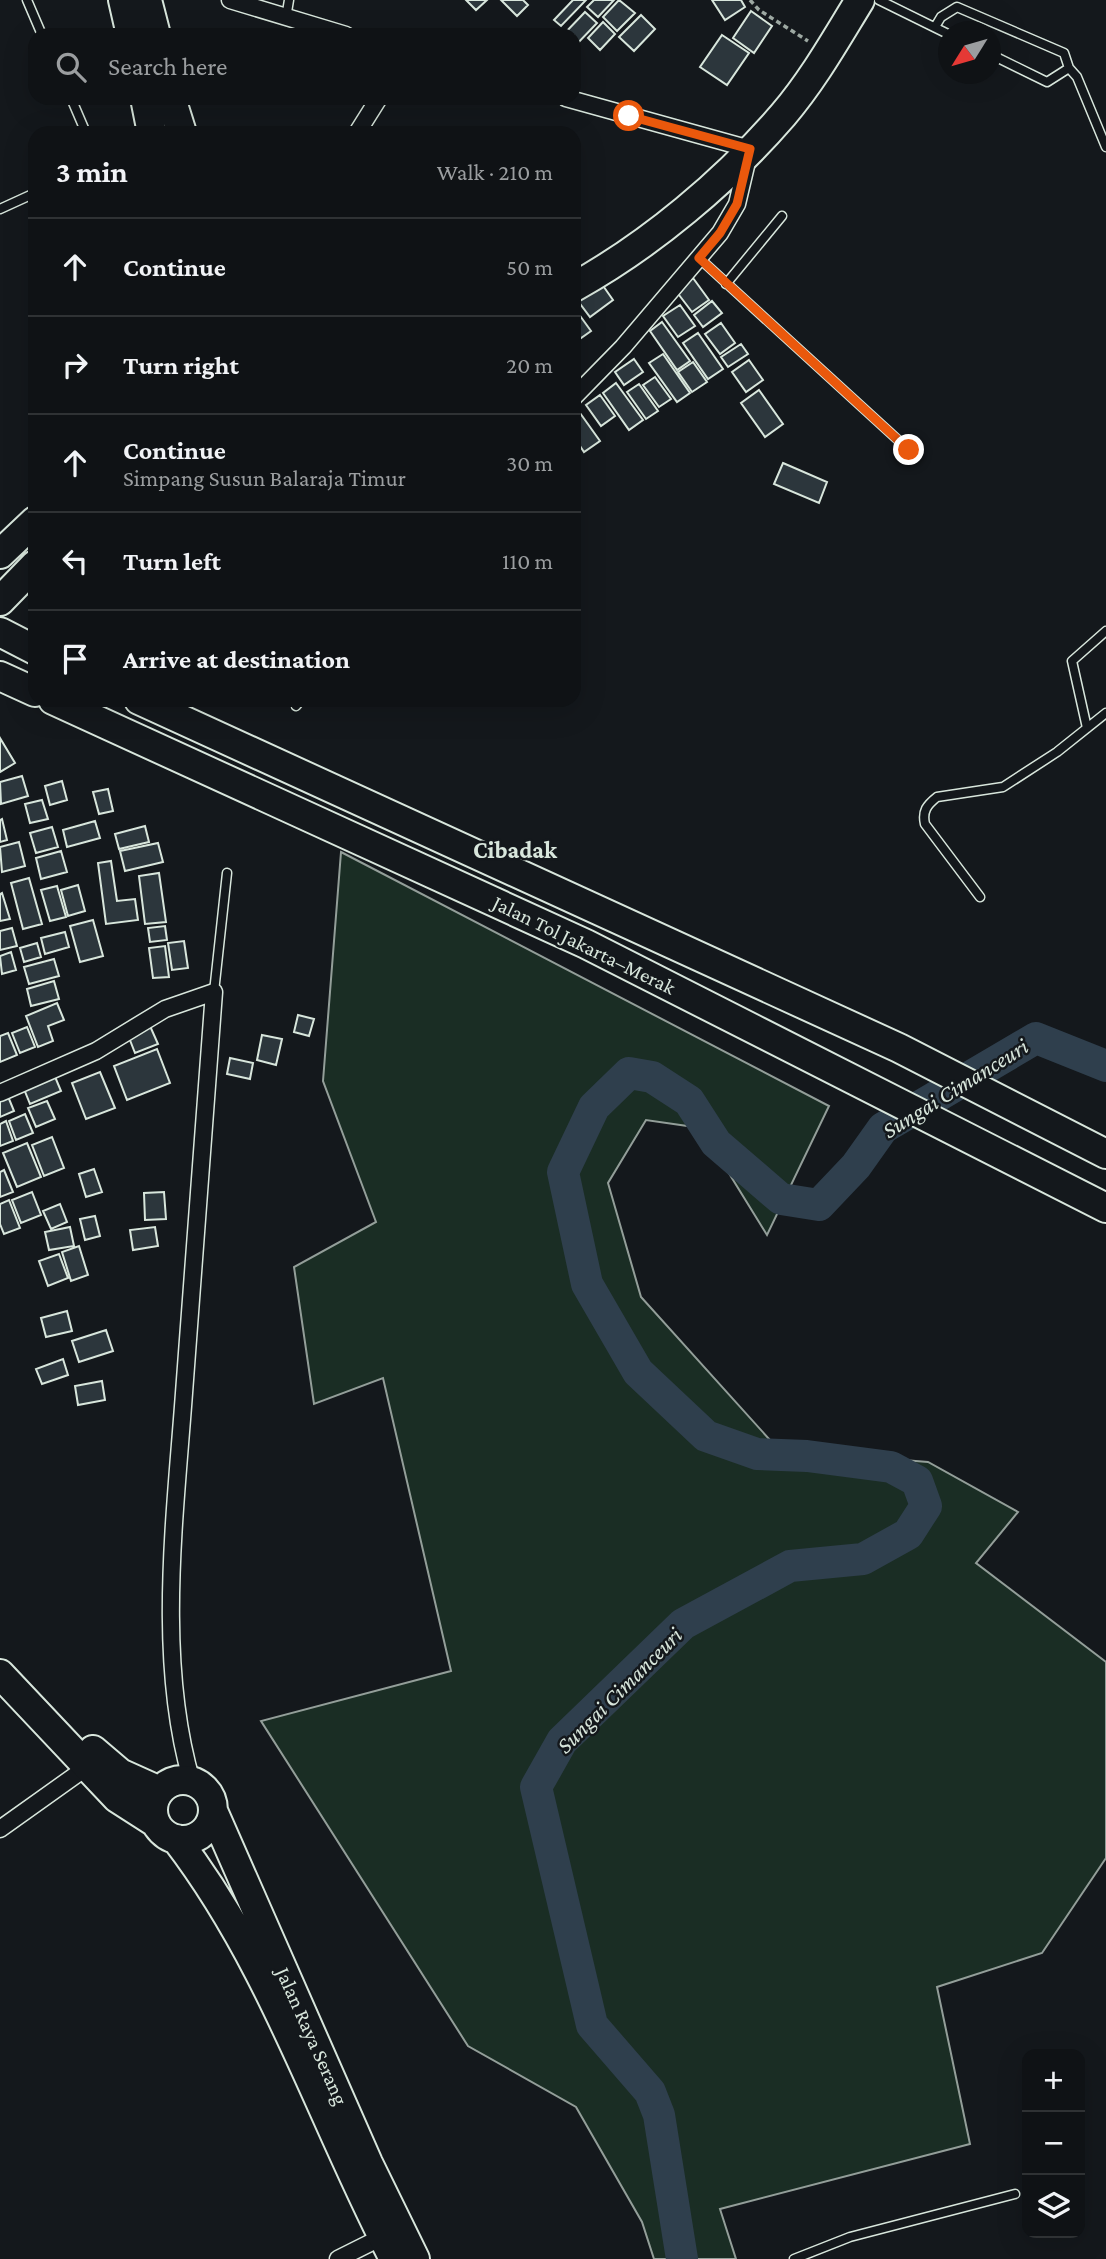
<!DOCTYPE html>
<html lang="en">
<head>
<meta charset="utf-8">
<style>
  :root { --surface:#0f1215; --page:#1d2022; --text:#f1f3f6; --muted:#9b9ea0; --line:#2f3234 }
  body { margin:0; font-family:"Crimson Pro",serif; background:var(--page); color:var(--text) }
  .controls { position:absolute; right:21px; bottom:21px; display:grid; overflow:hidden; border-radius:14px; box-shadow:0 7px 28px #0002 }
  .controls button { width:63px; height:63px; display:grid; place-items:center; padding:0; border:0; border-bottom:2px solid var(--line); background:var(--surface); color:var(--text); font:35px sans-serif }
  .compass { position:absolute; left:938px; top:21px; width:63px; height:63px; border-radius:50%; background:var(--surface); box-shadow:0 7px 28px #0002; rotate:233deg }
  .stop { position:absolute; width:21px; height:21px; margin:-16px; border:5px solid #ea580c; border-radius:50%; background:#fff }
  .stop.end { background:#ea580c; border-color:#fff; box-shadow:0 2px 7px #0008 }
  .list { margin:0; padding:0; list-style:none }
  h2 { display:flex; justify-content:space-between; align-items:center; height:91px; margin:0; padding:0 28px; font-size:30px }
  h2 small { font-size:23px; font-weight:400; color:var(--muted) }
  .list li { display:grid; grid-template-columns:46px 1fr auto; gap:21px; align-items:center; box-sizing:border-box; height:98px; padding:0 28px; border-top:2px solid var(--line) }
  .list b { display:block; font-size:26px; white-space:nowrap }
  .list p { margin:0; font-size:23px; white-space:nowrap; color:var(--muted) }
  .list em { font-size:23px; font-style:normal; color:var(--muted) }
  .icon { flex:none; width:38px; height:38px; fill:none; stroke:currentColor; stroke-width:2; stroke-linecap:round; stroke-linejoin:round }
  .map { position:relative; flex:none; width:1106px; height:2259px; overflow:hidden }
  .search { position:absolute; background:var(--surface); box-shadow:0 7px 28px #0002; left:28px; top:28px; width:553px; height:77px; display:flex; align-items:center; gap:18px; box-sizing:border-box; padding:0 24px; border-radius:21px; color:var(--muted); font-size:26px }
  .panel { position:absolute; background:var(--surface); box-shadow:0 7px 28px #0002; left:28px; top:126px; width:553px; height:581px; border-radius:21px }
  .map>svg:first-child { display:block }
  .green { fill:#1a2d24; stroke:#939e99; stroke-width:2 }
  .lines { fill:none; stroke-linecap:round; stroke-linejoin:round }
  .river { stroke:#2f3f4d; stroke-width:32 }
  .building { fill:#2c363c; stroke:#d8e6dc; stroke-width:2 }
  .lane-casing { stroke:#d8e6dc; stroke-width:11 }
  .street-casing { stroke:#d8e6dc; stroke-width:19 }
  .highway-casing { stroke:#d8e6dc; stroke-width:32 }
  .path { stroke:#9da8a2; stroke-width:3.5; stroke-dasharray:5 3.5; stroke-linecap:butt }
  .lane { stroke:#14181c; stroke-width:8 }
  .street { stroke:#14181c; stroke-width:16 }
  .highway { stroke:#14181c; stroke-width:28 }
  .route { stroke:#ea580c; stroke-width:9 }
  .labels { text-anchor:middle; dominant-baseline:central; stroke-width:5; stroke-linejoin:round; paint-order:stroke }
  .street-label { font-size:21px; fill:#d8e6dc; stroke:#14181c }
  .water-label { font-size:23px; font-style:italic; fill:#d8e6dc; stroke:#14181c }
  .quarter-label { font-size:24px; font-weight:bold; fill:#d8e6dc; stroke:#14181c }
</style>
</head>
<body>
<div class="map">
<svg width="1106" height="2259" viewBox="0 0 1106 2259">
  <rect width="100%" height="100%" fill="#14181c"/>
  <!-- green -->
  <path class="green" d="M 341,852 L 829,1106 L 767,1235 L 701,1128 L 646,1120 L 608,1183 L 641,1297 L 779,1450 L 928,1462 L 1018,1512 L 976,1563 L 1106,1662 L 1106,1858 L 1042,1953 L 937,1987 L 970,2144 L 720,2209 L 736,2259 L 654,2259 L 642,2222 L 576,2107 L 468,2046 L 261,1721 L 451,1671 L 383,1378 L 314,1404 L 294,1267 L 376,1222 L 323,1081 Z"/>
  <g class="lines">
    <!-- river -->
    <path class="river" d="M 682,2259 L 659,2115 L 650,2092 L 592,2025 L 536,1787 L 562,1741 L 683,1624 L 790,1566 L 863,1559 L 908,1534 L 926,1506 L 917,1481 L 891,1467 L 807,1456 L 757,1454 L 706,1436 L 638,1372 L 587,1284 L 563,1172 L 594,1107 L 629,1073 L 652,1077 L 689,1101 L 716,1143 L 781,1199 L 819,1205 L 856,1166 L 883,1128 L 1036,1038 L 1106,1066"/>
  </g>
  <!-- building -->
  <path class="building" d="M 466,0 L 487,0 L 476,10 Z
    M 501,0 L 523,0 L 528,5 L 517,16 Z
    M 573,0 L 586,0 L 561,26 L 554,20 Z
    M 594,0 L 614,0 L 598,17 L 587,7 Z
    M 619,0 L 635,13 L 617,31 L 603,17 Z
    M 712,0 L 741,0 L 745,7 L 725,20 Z
    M 751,11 L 772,26 L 754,53 L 733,38 Z
    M 585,12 L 597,23 L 575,46 L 574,35 L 563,35 Z
    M 641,15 L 655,29 L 634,51 L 619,37 Z
    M 603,22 L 615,34 L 600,50 L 588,38 Z
    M 722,35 L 749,53 L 727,85 L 700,67 Z
    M 693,278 L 709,300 L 692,312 L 676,291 Z
    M 599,280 L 613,300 L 590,317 L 575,297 Z
    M 712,301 L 722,313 L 703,327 L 694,315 Z
    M 680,305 L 695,326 L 678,337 L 663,316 Z
    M 578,313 L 591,331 L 574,343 L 574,316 Z
    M 662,322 L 690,361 L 677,370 L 650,331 Z
    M 721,323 L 735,343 L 720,354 L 705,334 Z
    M 698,333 L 723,369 L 708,379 L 683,343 Z
    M 741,344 L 748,354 L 728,367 L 721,357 Z
    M 663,354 L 690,393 L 677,402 L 649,363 Z
    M 634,359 L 643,372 L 624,385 L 615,372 Z
    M 749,360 L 763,380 L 746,392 L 732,372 Z
    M 693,362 L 707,382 L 692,392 L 678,372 Z
    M 655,377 L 671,399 L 659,407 L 643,385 Z
    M 616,383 L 643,420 L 629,430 L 603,393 Z
    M 639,384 L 658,411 L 646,419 L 627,392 Z
    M 759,390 L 783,424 L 765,437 L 741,403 Z
    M 600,395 L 615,416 L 601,426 L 586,405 Z
    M 580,413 L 600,441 L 584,452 L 574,437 L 574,417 Z
    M 783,463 L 827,482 L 819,503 L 774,484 Z
    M 0,738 L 15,763 L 0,772 Z
    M 22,776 L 28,796 L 1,804 L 0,782 Z
    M 62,781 L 67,800 L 50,805 L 45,786 Z
    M 108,789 L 113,811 L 99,814 L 93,792 Z
    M 42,800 L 48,819 L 30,823 L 25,804 Z
    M 2,819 L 7,840 L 0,842 L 0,820 Z
    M 95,821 L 100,838 L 67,847 L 63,830 Z
    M 145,826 L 149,842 L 119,849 L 115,834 Z
    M 52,827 L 58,847 L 36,853 L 30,833 Z
    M 19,842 L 25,866 L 2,872 L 0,847 Z
    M 158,843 L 163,862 L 125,871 L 120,851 Z
    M 61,851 L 67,872 L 41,879 L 36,858 Z
    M 111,861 L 117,901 L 135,899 L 138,920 L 106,924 L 98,863 Z
    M 159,873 L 166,922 L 145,924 L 139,876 Z
    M 29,878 L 42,924 L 23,929 L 11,883 Z
    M 78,885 L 85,911 L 68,916 L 61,890 Z
    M 57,886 L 66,917 L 50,921 L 41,890 Z
    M 2,893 L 10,919 L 0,921 L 0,894 Z
    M 93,920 L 103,956 L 80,962 L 70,926 Z
    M 165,926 L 167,940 L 150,942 L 148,928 Z
    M 12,928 L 17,946 L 0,950 L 0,931 Z
    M 65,932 L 69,947 L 45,954 L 41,938 Z
    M 184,941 L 188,968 L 172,970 L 168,943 Z
    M 37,943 L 41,957 L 24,962 L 20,948 Z
    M 165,946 L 169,977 L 153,978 L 149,948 Z
    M 11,952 L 16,970 L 2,974 L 0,956 Z
    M 54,959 L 59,976 L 29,984 L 24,967 Z
    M 54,981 L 59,999 L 31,1006 L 27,989 Z
    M 57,1003 L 64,1020 L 48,1026 L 53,1041 L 38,1047 L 26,1016 Z
    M 298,1015 L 314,1019 L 309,1036 L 294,1032 Z
    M 150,1026 L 158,1044 L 135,1053 L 128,1035 Z
    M 27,1027 L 35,1047 L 20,1053 L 12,1033 Z
    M 8,1033 L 17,1055 L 0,1062 L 0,1036 Z
    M 262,1035 L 282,1039 L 276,1065 L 257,1060 Z
    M 157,1049 L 170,1083 L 127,1100 L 114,1066 Z
    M 230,1058 L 253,1063 L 250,1079 L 227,1074 Z
    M 53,1072 L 61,1091 L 30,1104 L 22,1084 Z
    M 100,1072 L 115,1108 L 86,1119 L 72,1083 Z
    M 7,1094 L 14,1111 L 0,1117 L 0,1097 Z
    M 47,1101 L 55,1119 L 36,1127 L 28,1108 Z
    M 25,1114 L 33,1133 L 16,1140 L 9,1121 Z
    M 6,1121 L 13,1141 L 0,1146 L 0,1124 Z
    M 52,1137 L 64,1168 L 44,1176 L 32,1145 Z
    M 27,1143 L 41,1177 L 17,1187 L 3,1153 Z
    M 94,1169 L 102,1192 L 86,1197 L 79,1174 Z
    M 4,1170 L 13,1192 L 0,1197 L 0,1172 Z
    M 32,1192 L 41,1215 L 21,1223 L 12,1200 Z
    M 164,1192 L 166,1219 L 145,1220 L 144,1193 Z
    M 9,1200 L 20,1228 L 4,1234 L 0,1224 L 0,1204 Z
    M 60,1204 L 67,1222 L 51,1229 L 43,1211 Z
    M 95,1216 L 100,1236 L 85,1240 L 80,1219 Z
    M 70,1227 L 74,1246 L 49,1250 L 45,1232 Z
    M 155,1227 L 158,1246 L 133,1250 L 130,1230 Z
    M 79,1246 L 88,1275 L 71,1281 L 62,1252 Z
    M 59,1254 L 68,1278 L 48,1286 L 39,1261 Z
    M 67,1311 L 72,1331 L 46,1337 L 41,1318 Z
    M 106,1330 L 113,1351 L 79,1362 L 72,1341 Z
    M 63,1359 L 68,1375 L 42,1384 L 36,1369 Z
    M 102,1381 L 105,1400 L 78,1405 L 75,1386 Z"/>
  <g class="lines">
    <!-- lane casing -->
    <g class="lane-casing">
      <path id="lane" d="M 27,0 L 42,35
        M 879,0 L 948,34
        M 286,18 L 289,0
        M 935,27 L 941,17 L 957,7 L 1064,53 L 1069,68 L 1047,82 L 990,54
        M 1069,68 L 1077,77 L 1106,147
        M 71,98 L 86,133
        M 0,209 L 35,193
        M 699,258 L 909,450
        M 726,284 L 782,216
        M 296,706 L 301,700
        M 1087,728 L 1072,661 L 1106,631
        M 980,897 L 925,824 C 922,811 927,805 937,797 L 1003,787 L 1057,752 L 1106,713
        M 214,992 L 227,873
        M 794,2259 L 850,2237 L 1015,2194"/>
    </g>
    <!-- street casing -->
    <g class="street-casing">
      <path id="street" d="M 230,0 L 346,35
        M 566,98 L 750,149 L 737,204 L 720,233 L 623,347 L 574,397
        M 357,133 L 379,98
        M 0,1093 L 96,1051 L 165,1009 L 214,992 C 204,1126 194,1259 184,1393 C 175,1518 156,1660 192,1782
        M 0,1829 L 87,1767
        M 338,2259 L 382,2237"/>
    </g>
    <!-- highway casing -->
    <g class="highway-casing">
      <path id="highway" d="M 123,0 L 131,35
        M 147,0 L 156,35
        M 145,98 L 152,133
        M 171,98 L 182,133
        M 574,287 C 651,244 725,182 783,115 C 813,80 836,39 860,0
        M 0,554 L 35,521
        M 0,601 L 35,565
        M 0,632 L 35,650
        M 0,676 L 35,692
        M 53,700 L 586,944 L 1106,1208
        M 139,700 L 899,1048 L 1106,1154
        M 0,1674 L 117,1798 L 156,1823
        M 93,1750 L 120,1773 L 160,1791
        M153 1810a30 30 0 1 1 60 0a30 30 0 1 1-60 0Z
        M 213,1811 L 368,2163 L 415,2259
        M 176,1839 C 273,1965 321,2119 394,2259"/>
    </g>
    <!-- path -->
    <path class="path" d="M 750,0 L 759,10 L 808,41"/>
    <!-- lane -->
    <use href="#lane" class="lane"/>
    <!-- street -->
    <use href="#street" class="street"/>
    <!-- highway -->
    <use href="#highway" class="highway"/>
  </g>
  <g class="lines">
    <!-- route -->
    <path class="route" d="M 629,116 L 750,149 L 737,204 L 720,233 L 699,258 L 909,450"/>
  </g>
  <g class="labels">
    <!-- street labels -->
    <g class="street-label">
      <text transform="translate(584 945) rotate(26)">Jalan Tol Jakarta–Merak</text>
      <text transform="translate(312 2036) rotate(66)">Jalan Raya Serang</text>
    </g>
    <!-- water labels -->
    <g class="water-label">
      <text transform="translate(955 1088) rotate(-32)">Sungai Cimanceuri</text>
      <text transform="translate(619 1690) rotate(-45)">Sungai Cimanceuri</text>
    </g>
    <!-- quarter labels -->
    <g class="quarter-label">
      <text x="515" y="849">Cibadak</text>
    </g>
  </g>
</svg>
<div class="controls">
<button>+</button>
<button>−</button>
<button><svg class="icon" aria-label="layers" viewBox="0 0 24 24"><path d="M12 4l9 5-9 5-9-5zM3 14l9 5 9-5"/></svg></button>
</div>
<svg class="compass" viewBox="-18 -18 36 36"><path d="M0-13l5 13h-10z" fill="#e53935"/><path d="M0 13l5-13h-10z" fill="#9b9ea0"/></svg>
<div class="stop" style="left:629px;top:116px"></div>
<div class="stop end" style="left:909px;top:450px"></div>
<div class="search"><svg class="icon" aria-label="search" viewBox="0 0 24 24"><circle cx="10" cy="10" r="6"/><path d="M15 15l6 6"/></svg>Search here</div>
<section class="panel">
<h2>3 min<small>Walk · 210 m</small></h2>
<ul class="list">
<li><svg class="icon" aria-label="ahead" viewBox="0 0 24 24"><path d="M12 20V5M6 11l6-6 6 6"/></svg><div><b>Continue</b></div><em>50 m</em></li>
<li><svg class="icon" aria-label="right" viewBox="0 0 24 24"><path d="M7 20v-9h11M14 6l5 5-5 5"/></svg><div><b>Turn right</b></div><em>20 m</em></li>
<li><svg class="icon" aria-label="ahead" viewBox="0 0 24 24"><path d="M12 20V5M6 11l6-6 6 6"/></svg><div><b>Continue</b><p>Simpang Susun Balaraja Timur</p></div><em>30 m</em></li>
<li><svg class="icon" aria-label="left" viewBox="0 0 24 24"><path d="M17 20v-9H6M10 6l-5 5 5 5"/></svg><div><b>Turn left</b></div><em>110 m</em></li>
<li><svg class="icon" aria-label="arrive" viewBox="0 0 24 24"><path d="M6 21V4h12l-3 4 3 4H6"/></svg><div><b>Arrive at destination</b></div></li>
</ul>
</section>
</div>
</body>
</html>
